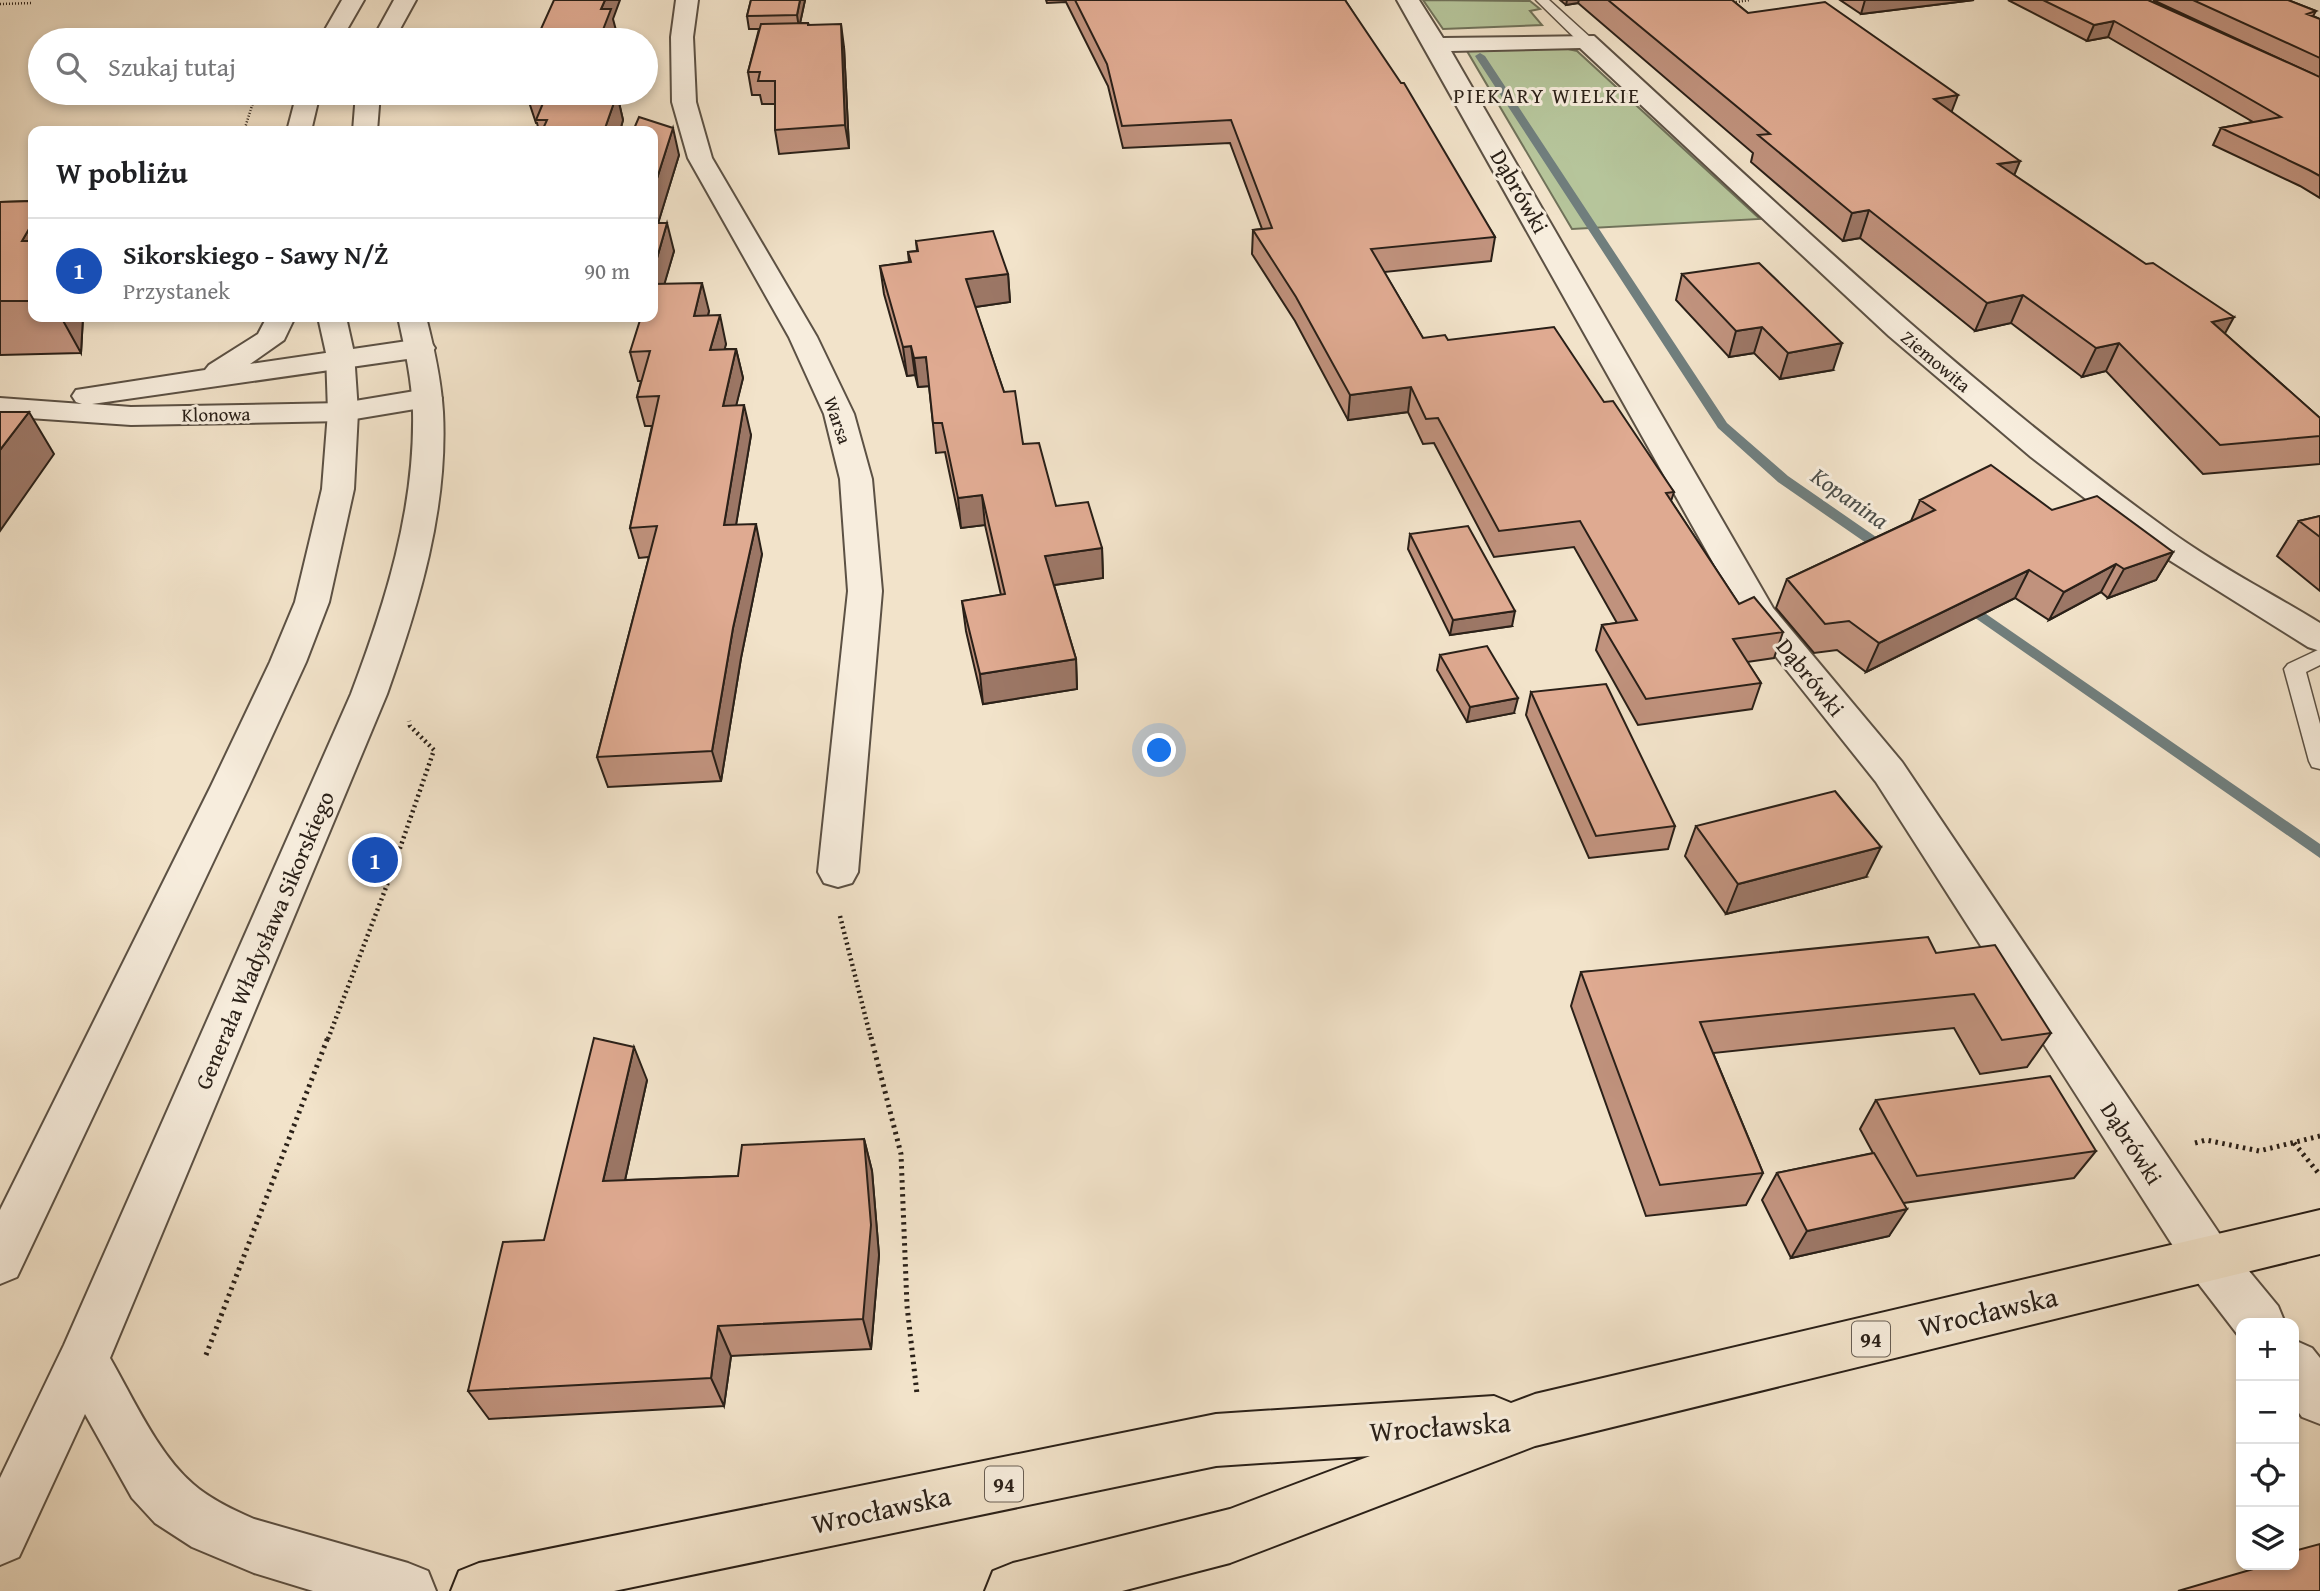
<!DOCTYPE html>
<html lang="pl">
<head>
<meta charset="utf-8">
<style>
  :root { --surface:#fff; --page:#f6f6f6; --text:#202124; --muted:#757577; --line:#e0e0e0; --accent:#111827 }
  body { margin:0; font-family:"Gentium Book Plus",serif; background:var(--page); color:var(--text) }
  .controls { position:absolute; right:21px; bottom:21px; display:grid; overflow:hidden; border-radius:14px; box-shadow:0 4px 10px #0003 }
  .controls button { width:63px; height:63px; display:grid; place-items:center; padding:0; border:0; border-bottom:2px solid var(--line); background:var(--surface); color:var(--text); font:35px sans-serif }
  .you { position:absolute; left:1160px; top:751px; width:24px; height:24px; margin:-18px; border:5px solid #fff; border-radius:50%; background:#1a73e8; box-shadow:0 0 0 10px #1a73e833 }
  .badge { display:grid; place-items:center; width:46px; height:46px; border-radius:50%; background:var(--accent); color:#fff; font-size:23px; font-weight:700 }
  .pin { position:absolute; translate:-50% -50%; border:4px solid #fff; box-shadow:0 2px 7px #0006 }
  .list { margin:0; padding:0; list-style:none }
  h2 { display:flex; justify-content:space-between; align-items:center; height:91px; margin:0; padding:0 28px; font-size:30px }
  h2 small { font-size:23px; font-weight:400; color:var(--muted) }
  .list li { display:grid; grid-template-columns:46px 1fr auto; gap:21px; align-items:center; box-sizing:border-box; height:105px; padding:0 28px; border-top:2px solid var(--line) }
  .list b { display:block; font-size:26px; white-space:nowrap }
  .list p { margin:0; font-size:23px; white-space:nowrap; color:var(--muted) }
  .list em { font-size:23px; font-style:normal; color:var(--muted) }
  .icon { flex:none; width:38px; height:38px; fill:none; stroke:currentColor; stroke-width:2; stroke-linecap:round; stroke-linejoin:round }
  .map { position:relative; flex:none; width:2320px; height:1591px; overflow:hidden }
  .search { position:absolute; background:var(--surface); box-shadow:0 4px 10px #0003; left:28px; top:28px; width:630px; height:77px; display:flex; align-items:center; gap:18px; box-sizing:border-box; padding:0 24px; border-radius:38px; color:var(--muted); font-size:26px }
  .panel { position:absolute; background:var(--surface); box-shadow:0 4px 10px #0003; left:28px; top:126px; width:630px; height:196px; border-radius:14px }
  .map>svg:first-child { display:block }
  .green { fill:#b6c59b; stroke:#70725a; stroke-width:2 }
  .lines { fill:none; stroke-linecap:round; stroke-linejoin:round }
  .stream { fill:#707e7d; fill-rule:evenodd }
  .service-casing { stroke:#5c5144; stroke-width:3 }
  .minor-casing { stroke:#5c5144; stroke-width:4 }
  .tertiary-casing { stroke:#5c5144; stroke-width:4 }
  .primary-casing { stroke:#2a2018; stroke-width:4 }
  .path-far2 { stroke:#2a2018; stroke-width:2.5; stroke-dasharray:1 2; stroke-linecap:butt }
  .path-far1 { stroke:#2a2018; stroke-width:4.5; stroke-dasharray:2 3.5; stroke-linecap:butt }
  .path { stroke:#2a2018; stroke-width:5; stroke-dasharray:2.5 4.5; stroke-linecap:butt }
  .service { fill:#f7eddd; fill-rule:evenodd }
  .minor { fill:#f7eddd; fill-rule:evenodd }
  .tertiary { fill:#f7eddd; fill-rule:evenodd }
  .primary { fill:#f2e3ca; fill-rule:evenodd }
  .wall { fill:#c0927d; stroke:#2a2018; stroke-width:2 }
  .shaded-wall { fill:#9c7766; stroke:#2a2018; stroke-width:2 }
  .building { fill:#dfaa91; stroke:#2a2018; stroke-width:2 }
  .labels { text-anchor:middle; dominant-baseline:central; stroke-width:6; stroke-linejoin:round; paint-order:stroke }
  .far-street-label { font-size:19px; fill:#2a2018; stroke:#f7eddd }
  .far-neighbourhood-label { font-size:21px; letter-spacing:2px; fill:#2a2018; stroke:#f7eddd }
  .shield { fill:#f7eddd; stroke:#685e53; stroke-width:2 }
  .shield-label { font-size:21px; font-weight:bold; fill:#2a2018 }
  .street-label { font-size:23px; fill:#2a2018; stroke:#f7eddd }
  .water-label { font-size:24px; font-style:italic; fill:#4d4f4a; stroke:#f7eddd }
  .near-street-label { font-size:28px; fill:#2a2018; stroke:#f7eddd }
</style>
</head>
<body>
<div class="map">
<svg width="2320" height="1591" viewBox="0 0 2320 1591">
  <rect width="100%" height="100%" fill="#f2e3ca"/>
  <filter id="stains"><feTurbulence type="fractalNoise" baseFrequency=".00286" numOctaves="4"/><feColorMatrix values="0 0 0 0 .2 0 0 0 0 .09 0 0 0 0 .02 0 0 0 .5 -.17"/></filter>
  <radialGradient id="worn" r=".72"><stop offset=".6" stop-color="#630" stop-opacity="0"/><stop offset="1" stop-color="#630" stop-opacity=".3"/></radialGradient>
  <!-- green -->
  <path class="green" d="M 1423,0 L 1530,1 L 1540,9 L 1530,11 L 1542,25 L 1443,29 Z
    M 1546,44 L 1577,51 L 1760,219 L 1572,229 L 1467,51 Z"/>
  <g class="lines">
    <!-- stream -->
    <path class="stream" d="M 1480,53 L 1485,56 L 1727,423 L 1788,476 L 1892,548 L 1894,551 L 1892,554 L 1882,554 L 1778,482 L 1718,428 L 1475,56 Z
      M 1963,598 L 2320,844 L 2320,858 L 1958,606 L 1956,603 L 1958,600 Z"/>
    <!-- service casing -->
    <g class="service-casing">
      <path id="service" d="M 1536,0 L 1549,0 L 1591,38 L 1591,44 L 1581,44 Z
        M 2320,649 L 2320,665 L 2306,672 L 2320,724 L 2320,769 L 2312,767 L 2309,761 L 2284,669 L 2288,664 Z"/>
    </g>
    <!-- minor casing -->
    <g class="minor-casing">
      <path id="minor" d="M 676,0 L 698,0 L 693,37 L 696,102 L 712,158 L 817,337 L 854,414 L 872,479 L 882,591 L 858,872 L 852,883 L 838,887 L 824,883 L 818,872 L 848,591 L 840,479 L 824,414 L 789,337 L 688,158 L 672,102 L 671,37 Z
        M 1397,0 L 1419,0 L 1443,38 L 1594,36 C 1781,207 1965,384 2171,532 C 2218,566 2271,593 2320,623 L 2320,651 L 2308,647 L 2150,548 L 2031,457 L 1889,336 L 1580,48 L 1451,51 L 1773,608 L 1902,762 L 2225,1242 L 2278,1306 L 2285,1323 L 2241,1323 L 2241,1339 L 2191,1274 L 1876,782 L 1742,614 Z
        M 267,317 L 295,317 L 284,340 L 250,364 L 421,339 L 431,342 L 435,348 L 431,354 L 421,357 L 92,404 L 131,407 L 343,403 L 427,389 L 438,392 L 442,398 L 438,404 L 427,407 L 343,421 L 131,425 L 0,416 L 0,398 L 82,404 L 76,402 L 72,396 L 76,390 L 205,370 L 209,365 L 258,334 Z
        M 2294,1340 L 2312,1348 L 2320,1358 L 2320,1424 L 2302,1417 L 2294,1406 Z"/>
    </g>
    <!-- tertiary casing -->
    <g class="tertiary-casing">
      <path id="tertiary" d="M 342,0 L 364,0 L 341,40 L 319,40 Z
        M 394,0 L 416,0 L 394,40 L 372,40 Z
        M 297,93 L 320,93 L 311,131 L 287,131 Z
        M 356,93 L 380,93 L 377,131 L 353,131 Z
        M 318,317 L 346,317 L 354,353 L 358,412 L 354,489 L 329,602 L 306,662 L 249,786 L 17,1277 L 0,1284 L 0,1210 L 211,786 L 270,662 L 295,602 L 322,489 L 328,412 L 326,353 Z
        M 398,317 L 426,317 C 434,348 441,379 443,412 C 448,509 419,604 387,694 L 110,1358 C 133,1398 158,1454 193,1484 C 210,1499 233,1510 254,1519 L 408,1563 L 428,1571 L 436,1591 L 313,1591 L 254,1573 L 192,1547 L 155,1523 L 132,1498 L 85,1414 L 19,1557 L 0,1565 L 0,1478 L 64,1345 L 351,694 C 385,604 415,510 413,412 C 412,380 405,349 398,317 Z"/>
    </g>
    <!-- primary casing -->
    <g class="primary-casing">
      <path id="primary" d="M 2320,1210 L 2320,1254 L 1535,1446 L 1230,1563 L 1122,1591 L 985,1591 L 993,1571 L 1013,1563 L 1230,1509 L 1370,1456 L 1216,1466 L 614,1591 L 451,1591 L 459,1571 L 479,1563 L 1216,1414 L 1494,1396 L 1511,1403 L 1535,1394 Z"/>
    </g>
    <!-- path-far2 -->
    <path class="path-far2" d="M 1730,3 L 1750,0
      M 0,4 L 33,3
      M 244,131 L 256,93"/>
    <!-- path-far1 -->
    <path class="path-far1" d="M 840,916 L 871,1039
      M 328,1039 L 390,877 L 434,750 L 410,726 L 409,721"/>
    <!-- path -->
    <path class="path" d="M 871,1037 L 901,1154 L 907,1306 L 917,1394
      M 2195,1143 L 2206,1140 L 2259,1151 L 2320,1136
      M 2294,1143 L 2320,1175
      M 206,1355 L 328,1037"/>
    <!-- service -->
    <use href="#service" class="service"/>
    <!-- minor -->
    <use href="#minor" class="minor"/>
    <!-- tertiary -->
    <use href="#tertiary" class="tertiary"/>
    <!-- primary -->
    <use href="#primary" class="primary"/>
  </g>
  <!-- wall -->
  <path class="wall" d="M 751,0 L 805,0 L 800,23 L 808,23 L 809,25 L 844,47 L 849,148 L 779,154 L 775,130 L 775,104 L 762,104 L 760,95 L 752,95 L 748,72 L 759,29 L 749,29 L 747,16 Z
    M 1046,0 L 1345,0 L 1495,237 L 1491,261 L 1384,272 L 1423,338 L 1448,340 L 1604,402 L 1674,492 L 1671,501 L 1739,604 L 1783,632 L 1774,658 L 1747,662 L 1761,683 L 1752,709 L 1638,725 L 1596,650 L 1602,625 L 1617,623 L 1574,547 L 1494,557 L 1434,443 L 1423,444 L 1408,412 L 1348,420 L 1295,321 L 1252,254 L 1253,230 L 1262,229 L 1230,143 L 1123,148 L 1108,86 L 1066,2 L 1047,3 Z
    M 1560,0 L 1732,0 L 1748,13 L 1952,112 L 2014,175 L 2225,334 L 2320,418 L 2320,464 L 2203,474 L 2106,371 L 2082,377 L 2011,323 L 1975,331 L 1860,238 L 1843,241 L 1751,162 L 1753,153 L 1578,3 L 1566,5 Z
    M 1840,0 L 1974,0 L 1861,14 Z
    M 2008,0 L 2148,0 L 2315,75 L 2153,0 L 2288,0 L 2316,11 L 2313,16 L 2320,19 L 2320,198 L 2300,186 L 2213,145 L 2221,128 L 2253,122 L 2108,37 L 2087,41 Z
    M 526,93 L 614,93 L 614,94 L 617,94 L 623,120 L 620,131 L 539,131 L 537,123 L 536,123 Z
    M 653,131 L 679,155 L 658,223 L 674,251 L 664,284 L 709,311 L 708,315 L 726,344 L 724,349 L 736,349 L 743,378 L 736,405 L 751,435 L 736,524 L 762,554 L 741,658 L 721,781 L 608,787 L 597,757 L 649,557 L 639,558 L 630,528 L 652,426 L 645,426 L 637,397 L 641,381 L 638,381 L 630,352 L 653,317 Z
    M 33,201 L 33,317 L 83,317 L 81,353 L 0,355 L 0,202 Z
    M 916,241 L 1008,274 L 1010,302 L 975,307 L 1004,392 L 1023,444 L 1056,506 L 1102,548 L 1103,578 L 1054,585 L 1076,659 L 1077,689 L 983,704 L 966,631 L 962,601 L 1001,595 L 985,525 L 961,528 L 945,452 L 936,453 L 929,386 L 918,387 L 915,375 L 907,376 L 884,294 L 880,266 L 909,262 L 908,252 L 917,251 Z
    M 1682,274 L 1833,370 L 1780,379 L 1754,353 L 1729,357 L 1676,300 Z
    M 1920,500 L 2052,510 L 2173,552 L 2156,580 L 2108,598 L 2101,592 L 2049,620 L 2015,598 L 1866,672 L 1837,650 L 1814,653 L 1776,608 L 1787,579 L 1911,521 Z
    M 2320,516 L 2320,591 L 2277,556 L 2299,521 Z
    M 1410,534 L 1512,626 L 1450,635 L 1408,549 Z
    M 1440,655 L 1514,713 L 1467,722 L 1437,670 Z
    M 1531,692 L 1675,826 L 1668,849 L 1589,858 L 1526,715 Z
    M 1696,826 L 1866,877 L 1726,914 L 1685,856 Z
    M 1936,953 L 2051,1033 L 2027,1067 L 1980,1074 L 1954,1028 L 1713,1053 L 1763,1173 L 1746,1205 L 1646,1216 L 1571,1006 L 1581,972 Z
    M 647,1080 L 625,1180 L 738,1176 L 864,1139 L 872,1171 L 879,1255 L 871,1349 L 731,1356 L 724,1406 L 489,1419 L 468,1391 L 544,1240 Z
    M 1876,1100 L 2096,1151 L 2074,1178 L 1904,1203 L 1889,1236 L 1791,1258 L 1762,1200 L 1777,1173 L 1873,1153 L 1860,1129 Z
    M 2255,1565 L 2294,1565 L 2320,1591 L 2247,1571 Z"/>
  <!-- shaded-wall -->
  <path class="shaded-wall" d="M 605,0 L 620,0 L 613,19 L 617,34 L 614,40 L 599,40 L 601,9 Z
    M 800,0 L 805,0 L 799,28 L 797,15 Z
    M 1567,0 L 1579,0 L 1578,3 L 1566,5 Z
    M 1865,0 L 1974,0 L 1861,14 Z
    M 2114,21 L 2108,37 L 2087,41 L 2094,25 Z
    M 841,24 L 844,47 L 849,148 L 845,125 Z
    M 617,94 L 623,120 L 620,131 L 604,131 Z
    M 1958,95 L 1948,121 L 1934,99 Z
    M 673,128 L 679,155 L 653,240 L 653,191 Z
    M 2020,161 L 2009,188 L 1998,164 Z
    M 1869,210 L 1860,238 L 1843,241 L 1852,213 Z
    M 33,222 L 33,261 L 22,241 Z
    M 667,223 L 674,251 L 656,313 L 653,300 L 653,272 Z
    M 1008,274 L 1010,302 L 968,308 L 966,279 Z
    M 702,283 L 709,311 L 701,344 L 694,316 Z
    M 2023,295 L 2011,323 L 1975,331 L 1987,303 Z
    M 720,315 L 726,344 L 717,379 L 710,350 Z
    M 61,317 L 83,317 L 81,353 Z
    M 2234,317 L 2218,346 L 2212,322 Z
    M 1762,327 L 1754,353 L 1729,357 L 1736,331 Z
    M 1842,343 L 1833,370 L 1780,379 L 1788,353 Z
    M 2119,343 L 2106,371 L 2082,377 L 2096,348 Z
    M 911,346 L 915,375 L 907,376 L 903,347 Z
    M 736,349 L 743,378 L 729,435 L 723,406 Z
    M 926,357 L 930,386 L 918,387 L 914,358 Z
    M 1411,387 L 1408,412 L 1348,420 L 1350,395 Z
    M 744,405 L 751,435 L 731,555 L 724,525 Z
    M 29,412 L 54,454 L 0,531 L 0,450 Z
    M 982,495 L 985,525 L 961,528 L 958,498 Z
    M 756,524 L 762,554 L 741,658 L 721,781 L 712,751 L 733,628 Z
    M 1102,548 L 1103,578 L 1047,586 L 1045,556 Z
    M 2173,552 L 2156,580 L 2108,598 L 2124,569 Z
    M 2116,564 L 2101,592 L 2049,620 L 2064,592 Z
    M 2029,570 L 2015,598 L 1866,672 L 1879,643 Z
    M 1515,611 L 1512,626 L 1450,635 L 1453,620 Z
    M 1076,659 L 1077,689 L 983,704 L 980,674 Z
    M 1518,698 L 1514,713 L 1467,722 L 1470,707 Z
    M 1881,847 L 1866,877 L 1726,914 L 1738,884 Z
    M 634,1047 L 647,1080 L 618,1212 L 603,1181 Z
    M 864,1139 L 872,1171 L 879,1255 L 871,1349 L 863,1319 Z
    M 1907,1209 L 1889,1236 L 1791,1258 L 1807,1231 Z
    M 718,1326 L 731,1356 L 724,1406 L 711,1378 Z"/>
  <!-- building -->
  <path class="building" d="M 554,0 L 605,0 L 601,9 L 611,9 L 599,40 L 536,40 Z
    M 751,0 L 800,0 L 797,15 L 747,16 Z
    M 1075,0 L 1345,0 L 1401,83 L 1404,83 L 1495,237 L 1371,249 L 1423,338 L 1445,335 L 1448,340 L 1554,327 L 1604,402 L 1613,401 L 1674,492 L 1666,493 L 1739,604 L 1754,597 L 1783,632 L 1733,639 L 1761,683 L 1646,699 L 1602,625 L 1637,620 L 1580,521 L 1499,531 L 1438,418 L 1426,419 L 1411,387 L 1350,395 L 1296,297 L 1253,230 L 1272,228 L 1231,120 L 1122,126 L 1107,64 Z
    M 1608,0 L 1732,0 L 1748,13 L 1825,2 L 1958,95 L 1934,99 L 2020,161 L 1998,164 L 2146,264 L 2153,263 L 2234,317 L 2212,322 L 2320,418 L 2320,436 L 2220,445 L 2119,343 L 2096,348 L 2023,295 L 1987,303 L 1869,210 L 1852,213 L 1758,135 L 1770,134 Z
    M 2043,0 L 2148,0 L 2320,77 L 2320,176 L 2309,170 L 2221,128 L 2281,117 L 2114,21 L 2094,25 Z
    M 2193,0 L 2288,0 L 2316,11 L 2307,14 L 2320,19 L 2320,58 Z
    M 808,23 L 808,25 L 841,24 L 845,125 L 775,130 L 775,81 L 758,81 L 760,72 L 748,72 L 761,24 Z
    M 530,93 L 601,93 L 600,94 L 617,94 L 604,131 L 542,131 L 547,120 L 536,120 L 546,96 L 528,97 Z
    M 639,117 L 673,128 L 653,191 L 653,131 L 633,131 Z
    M 33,201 L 33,222 L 22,241 L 33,241 L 33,301 L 0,301 L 0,202 Z
    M 653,223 L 667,223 L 653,272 Z
    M 993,231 L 1008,274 L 966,279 L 1004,392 L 1015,391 L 1023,444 L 1039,443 L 1056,506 L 1088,502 L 1102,548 L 1045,556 L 1076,659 L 980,674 L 962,601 L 1005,594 L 982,495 L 958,498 L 942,423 L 933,423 L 926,357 L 914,358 L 911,346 L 903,347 L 880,266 L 911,262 L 908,252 L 918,251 L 916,241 Z
    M 1759,263 L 1842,343 L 1788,353 L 1762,327 L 1736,331 L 1682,274 Z
    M 702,283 L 694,316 L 720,315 L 710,350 L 736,349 L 723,406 L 744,405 L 724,525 L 756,524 L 733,628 L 712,751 L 597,757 L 657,526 L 630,528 L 659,396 L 637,397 L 650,351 L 630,352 L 641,317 L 653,317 L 653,284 Z
    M 0,412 L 29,412 L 0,450 Z
    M 1991,465 L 2052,510 L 2097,496 L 2173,552 L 2124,569 L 2116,564 L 2064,592 L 2029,570 L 1879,643 L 1849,621 L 1825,624 L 1787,579 L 1935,510 L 1920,500 Z
    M 2320,516 L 2320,537 L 2299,521 Z
    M 1468,526 L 1515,611 L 1453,620 L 1410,534 Z
    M 1487,646 L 1518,698 L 1470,707 L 1440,655 Z
    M 1606,684 L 1675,826 L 1596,836 L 1531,692 Z
    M 1835,791 L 1881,847 L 1738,884 L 1696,826 Z
    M 1928,937 L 1936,953 L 1995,945 L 2051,1033 L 2002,1040 L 1974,994 L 1700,1022 L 1763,1173 L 1660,1185 L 1581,972 Z
    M 594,1038 L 634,1047 L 603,1181 L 738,1176 L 742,1145 L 864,1139 L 871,1225 L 863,1319 L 718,1326 L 711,1378 L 468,1391 L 503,1242 L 544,1240 Z
    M 2050,1076 L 2096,1151 L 1917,1176 L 1876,1100 Z
    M 1874,1153 L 1907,1209 L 1807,1231 L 1777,1173 Z
    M 2320,1544 L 2320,1591 L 2178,1591 L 2267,1565 L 2294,1565 L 2294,1551 Z"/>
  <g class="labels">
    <!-- far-street labels -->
    <g class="far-street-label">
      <text transform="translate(1936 361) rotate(40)">Ziemowita</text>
      <text transform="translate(216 414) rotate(-1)">Klonowa</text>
      <text transform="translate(838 420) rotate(71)">Warsa</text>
    </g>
    <!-- far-neighbourhood labels -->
    <g class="far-neighbourhood-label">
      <text x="1547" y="95">PIEKARY WIELKIE</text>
    </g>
    <!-- shield labels -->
    <g class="shield">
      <rect x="1852" y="1321.5" width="38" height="35" rx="5"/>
      <rect x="985" y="1466.5" width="38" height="35" rx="5"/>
    </g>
    <g class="shield-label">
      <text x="1871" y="1339">94</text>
      <text x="1004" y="1484">94</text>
    </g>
    <!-- street labels -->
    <g class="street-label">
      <text transform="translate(1520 191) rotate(60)">Dąbrówki</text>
      <text transform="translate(1811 677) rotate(51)">Dąbrówki</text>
      <text transform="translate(264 940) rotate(-67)">Generała Władysława Sikorskiego</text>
      <text transform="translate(2132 1143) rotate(57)">Dąbrówki</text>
    </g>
    <!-- water labels -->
    <g class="water-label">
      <text transform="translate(1850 498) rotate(35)">Kopanina</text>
    </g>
    <!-- near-street labels -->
    <g class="near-street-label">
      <text transform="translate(1988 1311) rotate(-13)">Wrocławska</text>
      <text transform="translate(1440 1426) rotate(-4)">Wrocławska</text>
      <text transform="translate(881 1509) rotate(-12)">Wrocławska</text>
    </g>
  </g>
  <rect width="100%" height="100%" filter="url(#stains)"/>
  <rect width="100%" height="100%" fill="url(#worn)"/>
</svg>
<div class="controls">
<button>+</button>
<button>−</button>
<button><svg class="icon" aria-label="locate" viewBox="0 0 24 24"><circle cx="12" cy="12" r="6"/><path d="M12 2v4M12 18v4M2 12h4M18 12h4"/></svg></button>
<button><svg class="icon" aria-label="layers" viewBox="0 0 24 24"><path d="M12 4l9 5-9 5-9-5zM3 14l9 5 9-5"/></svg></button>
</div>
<div class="you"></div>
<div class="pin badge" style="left:375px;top:860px;background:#1a4fb4">1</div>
<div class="search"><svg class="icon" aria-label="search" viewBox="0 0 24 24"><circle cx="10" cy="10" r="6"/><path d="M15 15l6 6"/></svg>Szukaj tutaj</div>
<section class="panel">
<h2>W pobliżu<small></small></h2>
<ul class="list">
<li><span class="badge" style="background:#1a4fb4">1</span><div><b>Sikorskiego - Sawy N/Ż</b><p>Przystanek</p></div><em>90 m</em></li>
</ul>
</section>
</div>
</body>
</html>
